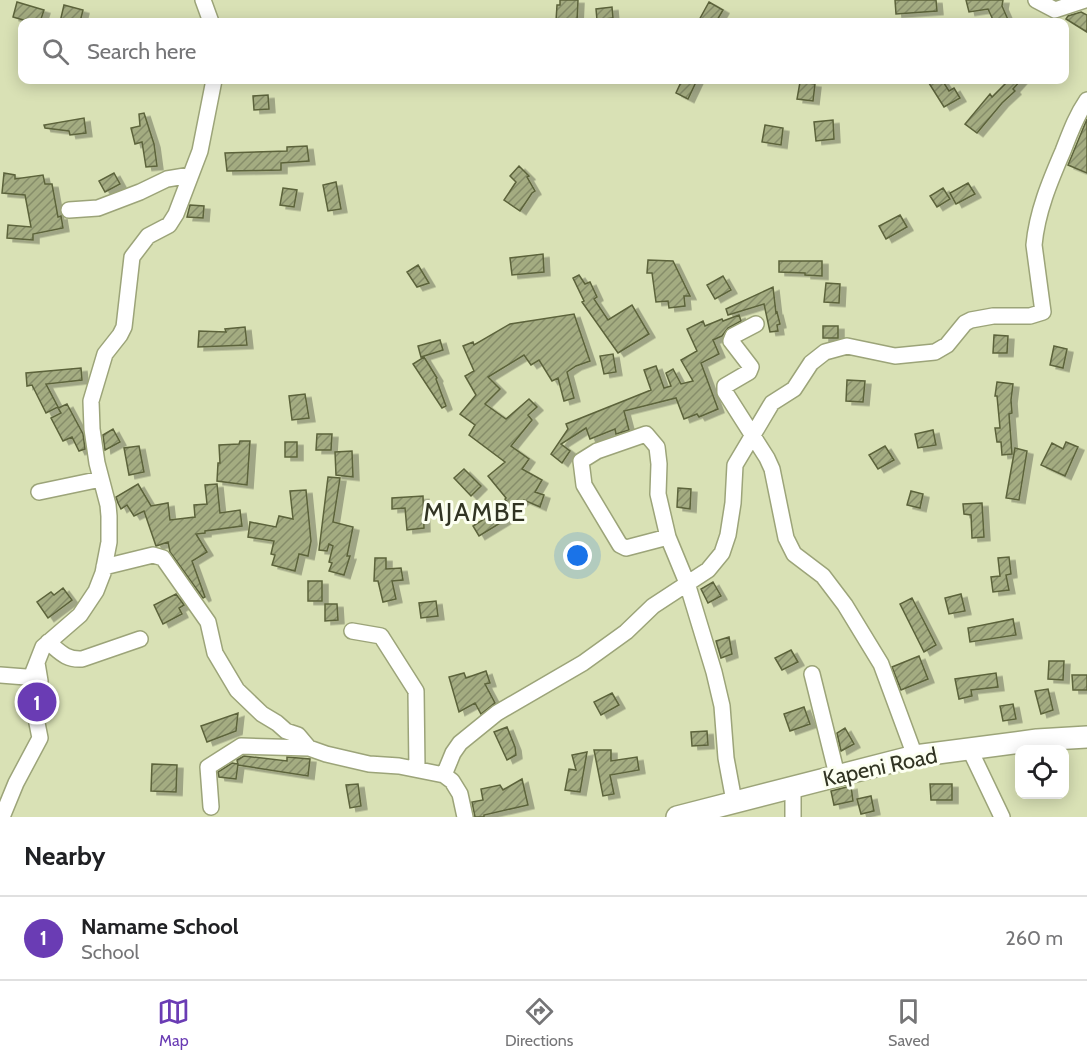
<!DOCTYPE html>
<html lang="en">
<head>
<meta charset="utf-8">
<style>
  :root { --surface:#fff; --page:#f6f6f6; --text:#202124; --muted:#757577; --line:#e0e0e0; --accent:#6a3cb4 }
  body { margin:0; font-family:Cabin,sans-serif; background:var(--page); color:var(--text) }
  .controls { position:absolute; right:18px; bottom:18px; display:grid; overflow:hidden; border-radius:12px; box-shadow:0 3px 15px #0003 }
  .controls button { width:54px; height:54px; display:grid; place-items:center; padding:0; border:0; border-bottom:2px solid var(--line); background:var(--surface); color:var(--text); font:30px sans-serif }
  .you { position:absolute; left:578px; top:556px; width:21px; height:21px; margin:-15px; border:4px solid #fff; border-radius:50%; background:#1a73e8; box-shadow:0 0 0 9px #1a73e833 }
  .badge { display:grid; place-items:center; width:39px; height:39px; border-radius:50%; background:var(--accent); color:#fff; font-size:20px; font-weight:700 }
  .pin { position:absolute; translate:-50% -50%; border:3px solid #fff; box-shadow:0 2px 6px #0006 }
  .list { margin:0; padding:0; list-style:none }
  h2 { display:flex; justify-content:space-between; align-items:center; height:78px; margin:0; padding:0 24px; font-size:26px }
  h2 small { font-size:20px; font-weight:400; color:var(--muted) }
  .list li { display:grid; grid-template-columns:39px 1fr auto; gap:18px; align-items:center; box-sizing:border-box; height:84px; padding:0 24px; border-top:2px solid var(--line) }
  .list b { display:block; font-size:22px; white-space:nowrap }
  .list p { margin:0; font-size:20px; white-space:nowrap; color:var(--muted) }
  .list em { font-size:20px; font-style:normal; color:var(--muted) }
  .icon { flex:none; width:33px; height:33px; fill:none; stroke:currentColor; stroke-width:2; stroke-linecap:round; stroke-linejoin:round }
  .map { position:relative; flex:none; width:1087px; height:817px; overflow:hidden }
  .search { position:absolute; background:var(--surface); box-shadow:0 3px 15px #0003; left:18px; right:18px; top:18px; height:66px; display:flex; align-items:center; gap:15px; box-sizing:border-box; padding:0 21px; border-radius:12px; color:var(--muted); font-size:22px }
  .sheet { height:162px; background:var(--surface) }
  nav { display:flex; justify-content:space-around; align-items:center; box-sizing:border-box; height:84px; border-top:2px solid var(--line); background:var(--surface); font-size:16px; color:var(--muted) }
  nav a { display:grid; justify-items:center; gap:3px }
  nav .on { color:var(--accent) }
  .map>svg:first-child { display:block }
  .building { fill:url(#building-hatch); stroke:#5c633b; stroke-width:1.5; filter:url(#shadow) }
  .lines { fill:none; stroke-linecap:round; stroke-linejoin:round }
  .minor-casing { stroke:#9ca479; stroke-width:18 }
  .secondary-casing { stroke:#9ca479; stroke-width:24 }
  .minor { stroke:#fff; stroke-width:15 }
  .secondary { stroke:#fff; stroke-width:21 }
  .labels { text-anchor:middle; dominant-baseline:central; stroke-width:6; stroke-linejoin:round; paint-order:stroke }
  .street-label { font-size:22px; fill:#313423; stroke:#fcfff1 }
  .quarter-label { font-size:26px; letter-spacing:1.5px; fill:#313423; stroke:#fcfff1 }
</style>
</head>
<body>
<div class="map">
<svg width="1087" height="817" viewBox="0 0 1087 817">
  <defs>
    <pattern id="building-hatch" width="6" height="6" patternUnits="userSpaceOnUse" patternTransform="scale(1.5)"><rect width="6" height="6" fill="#a4ac81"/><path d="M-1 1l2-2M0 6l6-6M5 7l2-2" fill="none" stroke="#868d69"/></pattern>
    <filter id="shadow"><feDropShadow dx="6" dy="3.5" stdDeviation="0" flood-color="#0004"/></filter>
  </defs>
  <rect width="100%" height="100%" fill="#d9e1b5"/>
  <!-- building -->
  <path class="building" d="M 560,0 L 578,0 L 577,22 L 556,21 L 557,5 L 560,5 Z
    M 895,0 L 936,0 L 937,11 L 896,14 Z
    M 966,0 L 1003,0 L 1002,6 L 1009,22 L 994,22 L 988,9 L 969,12 Z
    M 17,2 L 44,10 L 40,22 L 30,22 L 13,17 Z
    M 709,2 L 723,10 L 716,22 L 698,22 Z
    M 64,5 L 83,10 L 80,22 L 60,22 Z
    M 612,7 L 613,18 L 597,20 L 596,9 Z
    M 1081,12 L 1087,15 L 1087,32 L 1066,19 L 1068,16 Z
    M 682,80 L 697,80 L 688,99 L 676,93 Z
    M 927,80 L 942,80 L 949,91 L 954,88 L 960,98 L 944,107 Z
    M 1009,80 L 1021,80 L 1013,89 L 1015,91 L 1002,103 L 977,133 L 965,124 L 990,94 L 992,97 Z
    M 800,82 L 815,84 L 813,101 L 797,99 Z
    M 268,95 L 269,109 L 254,110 L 253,96 Z
    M 144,113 L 154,144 L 157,166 L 146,167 L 142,142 L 135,144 L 131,128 L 140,126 L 139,114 Z
    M 84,118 L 86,133 L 70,135 L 69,131 L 45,128 L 44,125 Z
    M 1087,119 L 1087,173 L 1068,165 Z
    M 833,120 L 834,139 L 816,141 L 814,122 Z
    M 765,125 L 783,128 L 781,145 L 762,142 Z
    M 307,146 L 309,161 L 281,163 L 281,170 L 227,171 L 225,153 L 287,151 L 287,147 Z
    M 519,166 L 529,176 L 527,177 L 535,191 L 532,193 L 520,211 L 504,200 L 516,182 L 510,176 Z
    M 4,173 L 15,175 L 15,179 L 43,175 L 45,184 L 52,184 L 58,217 L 61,216 L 63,228 L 33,234 L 33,240 L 7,238 L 8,225 L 31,227 L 25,195 L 2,193 Z
    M 114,173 L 120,184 L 105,192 L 99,181 Z
    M 336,182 L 341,209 L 328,211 L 323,185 Z
    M 968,183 L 975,194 L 956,204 L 950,193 Z
    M 283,188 L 297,190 L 294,207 L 280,205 Z
    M 943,188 L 950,199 L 937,207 L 930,196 Z
    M 190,205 L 204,206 L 203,218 L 187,217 Z
    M 900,215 L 907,227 L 886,239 L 879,226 Z
    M 543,254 L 544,272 L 512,275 L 510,258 Z
    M 648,260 L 673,261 L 690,296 L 684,296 L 685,306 L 669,308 L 668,301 L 656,302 L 652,273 L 647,273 Z
    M 779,261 L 822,261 L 822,276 L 805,275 L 805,273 L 779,272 Z
    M 418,265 L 429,283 L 417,287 L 407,272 Z
    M 579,275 L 585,284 L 590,282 L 597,297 L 594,299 L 608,320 L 632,305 L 649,334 L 618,353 L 582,302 L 584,301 L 573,278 Z
    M 723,276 L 731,290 L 715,299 L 707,285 Z
    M 826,283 L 840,284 L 839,303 L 824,302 Z
    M 773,287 L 776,313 L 777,312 L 780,324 L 777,325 L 778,331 L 770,332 L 764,304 L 728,315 L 726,309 Z
    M 574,314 L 590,361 L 576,366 L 567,372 L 574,398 L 564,401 L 558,378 L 552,381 L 539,360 L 531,365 L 524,355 L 488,377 L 500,389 L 485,404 L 506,419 L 529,399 L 537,407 L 528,415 L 532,420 L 511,446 L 529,459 L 522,469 L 542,480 L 535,492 L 544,495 L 540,507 L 524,500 L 511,509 L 505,499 L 506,498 L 488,476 L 505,462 L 469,435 L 475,425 L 460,414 L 476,395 L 465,376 L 474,371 L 463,346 L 473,342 L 474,345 L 510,324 Z
    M 739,315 L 741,321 L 728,328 L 722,336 L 713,340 L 719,354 L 701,363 L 718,409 L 699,417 L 697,414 L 684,419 L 676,398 L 624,411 L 629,430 L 616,434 L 615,429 L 590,439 L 586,428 L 561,444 L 570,451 L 562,463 L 551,454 L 568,429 L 566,424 L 651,390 L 644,370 L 656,366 L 664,388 L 671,386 L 666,373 L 673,369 L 681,384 L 693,381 L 681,360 L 697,351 L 687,329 L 703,321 L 705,326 L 722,319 L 723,321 Z
    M 823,326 L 838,326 L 838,338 L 823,338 Z
    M 245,327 L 247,345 L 198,347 L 199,331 L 226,332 L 225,329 Z
    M 994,335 L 1008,336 L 1007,353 L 993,353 Z
    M 440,340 L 443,350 L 421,357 L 418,346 Z
    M 1054,346 L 1067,349 L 1063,368 L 1050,365 Z
    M 613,354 L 616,372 L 604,374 L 600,356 Z
    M 424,357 L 437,378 L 436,379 L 446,406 L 442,408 L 413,364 Z
    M 81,368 L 82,380 L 46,384 L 58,407 L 46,413 L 32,385 L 27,386 L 26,373 Z
    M 847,380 L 865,381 L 863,402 L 846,401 Z
    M 997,382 L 1013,384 L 1011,400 L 1012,413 L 1009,414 L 1012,454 L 1002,455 L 1001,442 L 997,442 L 995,428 L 1000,428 L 997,396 L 995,396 Z
    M 305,394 L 309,418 L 292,420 L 289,396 Z
    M 67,404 L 83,434 L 85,449 L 79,451 L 72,437 L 63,441 L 51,418 L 61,413 L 58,408 Z
    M 113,429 L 120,442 L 105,450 L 103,435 Z
    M 933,430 L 936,445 L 918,448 L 915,434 Z
    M 317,434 L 332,434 L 331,450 L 316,450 Z
    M 240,441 L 250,441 L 247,485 L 217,481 L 218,463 L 220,463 L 219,445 L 239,444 Z
    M 285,442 L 297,442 L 297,457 L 285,457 Z
    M 1066,442 L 1078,447 L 1065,476 L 1041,465 L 1052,443 L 1063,449 Z
    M 139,446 L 144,472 L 129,475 L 124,448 Z
    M 885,446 L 894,460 L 878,469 L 869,455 Z
    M 1015,448 L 1027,451 L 1019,500 L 1006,498 Z
    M 352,451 L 353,477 L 336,475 L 335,452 Z
    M 464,469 L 481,486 L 471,496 L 454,478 Z
    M 328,477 L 340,478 L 333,522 L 353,527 L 347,556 L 350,556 L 344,575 L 329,571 L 332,563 L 329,562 L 333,546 L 329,544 L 327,551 L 319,550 Z
    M 138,484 L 151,506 L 168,503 L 170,520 L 195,517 L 194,505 L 207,504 L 205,485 L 217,484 L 220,513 L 240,510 L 242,526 L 205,531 L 205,533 L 196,534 L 207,552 L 192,561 L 205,597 L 203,598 L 170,552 L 168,542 L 156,546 L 144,511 L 134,516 L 127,505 L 121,509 L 118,503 L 116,497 Z
    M 678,488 L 691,489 L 690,509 L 677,507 Z
    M 306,490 L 311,541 L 308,556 L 299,554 L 295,571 L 272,565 L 275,555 L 271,554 L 274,541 L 248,537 L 250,522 L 276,527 L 279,516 L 293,519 L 290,491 Z
    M 911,491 L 923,494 L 920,508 L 907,505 Z
    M 423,496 L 424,528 L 407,530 L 405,508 L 392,509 L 392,498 Z
    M 982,503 L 984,537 L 972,538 L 971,515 L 964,514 L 963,504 Z
    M 503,507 L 510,517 L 479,536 L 473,526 Z
    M 1009,557 L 1011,574 L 1006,575 L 1009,590 L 993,592 L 991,577 L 1000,576 L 998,558 Z
    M 375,558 L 386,558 L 386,569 L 401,568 L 403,580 L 392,581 L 396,599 L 383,602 L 378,581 L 374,581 Z
    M 308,581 L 322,581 L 322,601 L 308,601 Z
    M 713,582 L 721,596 L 708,603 L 701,589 Z
    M 63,588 L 72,600 L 48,618 L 37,602 L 51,592 L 54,595 Z
    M 176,594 L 184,605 L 179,608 L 182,614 L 163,624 L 154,605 Z
    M 961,594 L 965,611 L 949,614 L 945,598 Z
    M 912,598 L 936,645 L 924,652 L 900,604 Z
    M 436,601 L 438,616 L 421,618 L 419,603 Z
    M 325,604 L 337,604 L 338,620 L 325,621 Z
    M 1013,619 L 1016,635 L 970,642 L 968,628 Z
    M 729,637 L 732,654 L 721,658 L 716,641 Z
    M 791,650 L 798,662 L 782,670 L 775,658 Z
    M 919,656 L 928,679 L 901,690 L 892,667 Z
    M 1049,661 L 1064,661 L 1063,680 L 1048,679 Z
    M 486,671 L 490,683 L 485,684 L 495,703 L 481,714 L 475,703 L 459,712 L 449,677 L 464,673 L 466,678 Z
    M 996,673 L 998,687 L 971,690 L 972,696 L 959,699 L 955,679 Z
    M 1072,675 L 1087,675 L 1087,690 L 1073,690 Z
    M 1048,689 L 1053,710 L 1041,714 L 1035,691 Z
    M 612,693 L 619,705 L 601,715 L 594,702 Z
    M 1013,704 L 1016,719 L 1003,721 L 1000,706 Z
    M 804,707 L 810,724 L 790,731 L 784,714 Z
    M 238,713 L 236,731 L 207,742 L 201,726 Z
    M 507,727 L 515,747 L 516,755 L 507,760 L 494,732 Z
    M 845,728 L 854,744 L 841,751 L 837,733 Z
    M 707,731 L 708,745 L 692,746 L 691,732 Z
    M 594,750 L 611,750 L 611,761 L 637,757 L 639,770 L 610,775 L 614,794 L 603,796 Z
    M 587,752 L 580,792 L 565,790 L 569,769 L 576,770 L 572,755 Z
    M 244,756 L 287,761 L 287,757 L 310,759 L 308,776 L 238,765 L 237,760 Z
    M 232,763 L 238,764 L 236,779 L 219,777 L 218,772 Z
    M 152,764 L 177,765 L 176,792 L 151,791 Z
    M 522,779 L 528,805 L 484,815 L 484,817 L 475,817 L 472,802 L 483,800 L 481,789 L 500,785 L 503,790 Z
    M 358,784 L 361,806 L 350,808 L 346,785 Z
    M 930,784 L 952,784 L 952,800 L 931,800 Z
    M 851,786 L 853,801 L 834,805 L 831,791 Z
    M 871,796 L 874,811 L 861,814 L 857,799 Z"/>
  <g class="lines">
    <!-- minor casing -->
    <g class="minor-casing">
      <path id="minor" d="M 203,0 L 211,22
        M 1036,0 L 1055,10 L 1085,0
        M 69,210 L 98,208 L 140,192 L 167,179 L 191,175
        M 756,324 L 733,336 L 731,341 L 751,367 L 749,372 L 725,386 L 725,392 L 767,458 L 772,469 L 786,538 L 794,554 L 823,576 L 845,605 L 881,664 L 915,756
        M 39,492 L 101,479
        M 668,537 L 626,548 L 620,545 L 584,485 L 581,461 L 597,451 L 646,434 L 657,447 L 659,464 L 658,494 L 668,537 L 687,583 L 714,672 L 722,706 L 726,758 L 734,801
        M 104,567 L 153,555 L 163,558 L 208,622 L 215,653 L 237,690 L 262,714 L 277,723 L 286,731 L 298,735 L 309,748 L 326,754 L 369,764 L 399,766 L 444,775 L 452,781 L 460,794 L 465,817
        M 352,631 L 381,636 L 416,691 L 417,769
        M 48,642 C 60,652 66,660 82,659 L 140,639
        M 812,674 L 837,775
        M 0,675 L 26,677 L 32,675 L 43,647 L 80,615 L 96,591 L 103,573 L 109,542 L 109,516 L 108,505 L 97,463 L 92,429 L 91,401 L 105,354 L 120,335 L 124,327 L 132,257 L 148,236 L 169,225 L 176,214 L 200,151 L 214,80
        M 970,750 L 1002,817
        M 444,775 L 453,753 L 460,743 L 497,713 L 583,663 L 626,632 L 653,606 L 708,570 L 722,553 L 728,535 L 733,503 L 735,465 L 772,403 L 794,389 L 811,363 L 825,352 L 847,346 L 895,356 L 935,352 L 947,345 L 965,323 L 971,320 L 993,316 L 1030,316 L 1043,312 L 1034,245 C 1037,212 1050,181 1063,151 C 1070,133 1076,116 1087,100
        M 793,786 L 793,817
        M 211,807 L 208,767 L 241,746 L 309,748
        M 2,817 L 16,783 L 40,738 L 35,713 L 40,681 L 37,663"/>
    </g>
    <!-- secondary casing -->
    <g class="secondary-casing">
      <path id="secondary" d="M 677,817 L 915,756 L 1037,740 L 1087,737"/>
    </g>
    <!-- minor -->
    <use href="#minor" class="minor"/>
    <!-- secondary -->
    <use href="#secondary" class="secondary"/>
  </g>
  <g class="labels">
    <!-- street labels -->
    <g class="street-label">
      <text transform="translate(880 767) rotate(-12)">Kapeni Road</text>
    </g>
    <!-- quarter labels -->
    <g class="quarter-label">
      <text x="475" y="512">MJAMBE</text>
    </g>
  </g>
</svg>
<div class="controls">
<button><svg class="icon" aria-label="locate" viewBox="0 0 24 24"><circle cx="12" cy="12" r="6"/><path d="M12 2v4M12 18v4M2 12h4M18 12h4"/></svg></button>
</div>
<div class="you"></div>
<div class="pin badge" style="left:37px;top:702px">1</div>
<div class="search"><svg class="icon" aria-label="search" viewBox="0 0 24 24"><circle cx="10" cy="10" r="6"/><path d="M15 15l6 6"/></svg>Search here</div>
</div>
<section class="sheet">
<h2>Nearby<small></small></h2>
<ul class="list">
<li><span class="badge">1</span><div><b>Namame School</b><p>School</p></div><em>260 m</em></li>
</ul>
</section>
<nav>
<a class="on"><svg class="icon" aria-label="map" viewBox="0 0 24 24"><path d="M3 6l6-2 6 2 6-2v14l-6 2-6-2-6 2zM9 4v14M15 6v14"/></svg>Map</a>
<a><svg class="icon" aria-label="directions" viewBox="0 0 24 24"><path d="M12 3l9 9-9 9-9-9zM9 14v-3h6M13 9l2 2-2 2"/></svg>Directions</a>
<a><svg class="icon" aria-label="saved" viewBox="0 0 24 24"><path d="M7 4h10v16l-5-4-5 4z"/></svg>Saved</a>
</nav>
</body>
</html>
